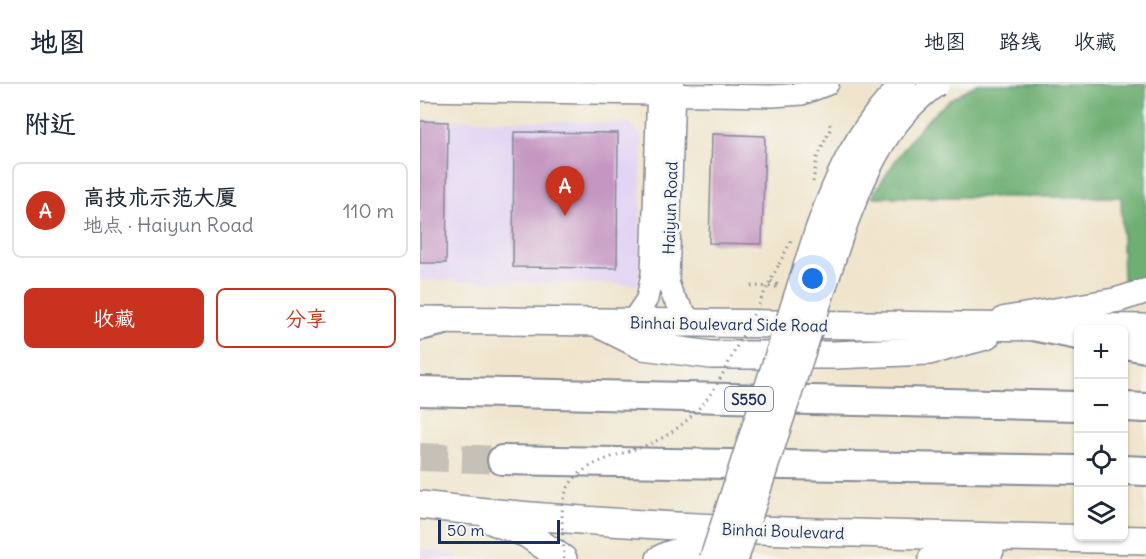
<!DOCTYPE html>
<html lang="zh">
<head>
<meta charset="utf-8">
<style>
  :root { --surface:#fff; --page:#f6f6f7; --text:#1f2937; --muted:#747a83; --line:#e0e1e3; --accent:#c8321e }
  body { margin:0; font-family:Delius,"LXGW WenKai TC",sans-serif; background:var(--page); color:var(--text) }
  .controls { position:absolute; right:18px; bottom:18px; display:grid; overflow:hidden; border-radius:9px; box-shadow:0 2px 4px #0004 }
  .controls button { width:54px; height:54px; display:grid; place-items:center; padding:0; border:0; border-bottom:2px solid var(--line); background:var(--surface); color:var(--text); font:30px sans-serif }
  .scale { position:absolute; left:18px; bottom:15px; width:122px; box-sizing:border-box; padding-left:6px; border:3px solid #1b2f5e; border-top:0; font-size:16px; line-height:21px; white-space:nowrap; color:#1b2f5e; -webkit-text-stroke:4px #f6f6f2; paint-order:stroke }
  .you { position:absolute; left:393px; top:195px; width:21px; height:21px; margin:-15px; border:4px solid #fff; border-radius:50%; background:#1a73e8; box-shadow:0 0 0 9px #1a73e833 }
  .badge { display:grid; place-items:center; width:39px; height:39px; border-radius:50%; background:var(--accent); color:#fff; font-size:20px; font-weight:700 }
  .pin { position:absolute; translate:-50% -50px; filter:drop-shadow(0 2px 3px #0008) }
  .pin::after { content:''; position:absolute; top:32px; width:21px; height:18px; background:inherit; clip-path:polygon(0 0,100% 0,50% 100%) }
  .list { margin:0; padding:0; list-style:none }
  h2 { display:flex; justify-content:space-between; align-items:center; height:78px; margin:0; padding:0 24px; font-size:26px }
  h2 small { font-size:20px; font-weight:400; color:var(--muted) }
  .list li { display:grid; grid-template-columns:39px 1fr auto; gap:18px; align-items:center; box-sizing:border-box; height:96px; margin:0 12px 12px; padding:0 12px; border:2px solid var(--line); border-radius:9px }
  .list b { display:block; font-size:22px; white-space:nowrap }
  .list p { margin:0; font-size:20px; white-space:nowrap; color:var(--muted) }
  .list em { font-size:20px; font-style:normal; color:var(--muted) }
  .actions { display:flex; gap:12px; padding:18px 24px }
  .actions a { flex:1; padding:14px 0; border:2px solid var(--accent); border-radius:9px; text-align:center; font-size:21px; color:var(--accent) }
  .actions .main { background:var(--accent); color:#fff }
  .icon { flex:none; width:33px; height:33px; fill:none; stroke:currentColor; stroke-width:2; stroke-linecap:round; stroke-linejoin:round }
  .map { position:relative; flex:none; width:726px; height:475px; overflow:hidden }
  header { display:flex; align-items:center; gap:36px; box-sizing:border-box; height:84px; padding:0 30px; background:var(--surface); border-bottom:2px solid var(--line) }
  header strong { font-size:28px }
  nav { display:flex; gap:33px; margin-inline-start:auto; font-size:21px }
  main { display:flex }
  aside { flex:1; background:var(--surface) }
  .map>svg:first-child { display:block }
  .built { fill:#e2d4f3 }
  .forest { fill:#6eaf72; stroke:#446f68; stroke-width:1.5 }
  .building { fill:#c596c1 }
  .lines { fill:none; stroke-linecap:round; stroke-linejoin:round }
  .trunk-tunnel { stroke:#c5c1b6; stroke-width:28; stroke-dasharray:28 14; stroke-linecap:butt }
  .tertiary-casing { stroke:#868a95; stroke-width:24 }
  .secondary-casing { stroke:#868a95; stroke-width:27 }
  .primary-casing { stroke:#868a95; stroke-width:30 }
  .trunk-casing { stroke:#868a95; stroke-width:32 }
  .path { stroke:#868a95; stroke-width:3; stroke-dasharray:1.5 4.5; stroke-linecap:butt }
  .tertiary { stroke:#fff; stroke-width:21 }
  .secondary { stroke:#fff; stroke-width:24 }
  .primary { stroke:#fff; stroke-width:27 }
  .trunk { stroke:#fff; stroke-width:28 }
  .secondary-bridge-casing { stroke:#868a95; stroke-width:27; stroke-linecap:butt }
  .path-bridge { stroke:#868a95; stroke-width:3; stroke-dasharray:1.5 4.5; stroke-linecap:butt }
  .secondary-bridge { stroke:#fff; stroke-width:24 }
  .labels { text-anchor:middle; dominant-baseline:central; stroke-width:6; stroke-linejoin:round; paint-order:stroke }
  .shield { fill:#f6f6f2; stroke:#5d6b8a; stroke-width:1.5 }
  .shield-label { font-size:15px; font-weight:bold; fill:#1b2f5e }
  .street-label { font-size:16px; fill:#1b2f5e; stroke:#f6f6f2 }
</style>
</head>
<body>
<header>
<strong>地图</strong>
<nav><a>地图</a><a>路线</a><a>收藏</a></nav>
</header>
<main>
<aside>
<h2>附近<small></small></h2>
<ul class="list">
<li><span class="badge">A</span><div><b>高技术示范大厦</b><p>地点 · Haiyun Road</p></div><em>110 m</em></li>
</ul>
<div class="actions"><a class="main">收藏</a><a>分享</a></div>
</aside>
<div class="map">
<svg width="726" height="475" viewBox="0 0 726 475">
  <rect width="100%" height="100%" fill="#f6f6f2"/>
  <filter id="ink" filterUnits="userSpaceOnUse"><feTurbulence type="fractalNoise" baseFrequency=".0167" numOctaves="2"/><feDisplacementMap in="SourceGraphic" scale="12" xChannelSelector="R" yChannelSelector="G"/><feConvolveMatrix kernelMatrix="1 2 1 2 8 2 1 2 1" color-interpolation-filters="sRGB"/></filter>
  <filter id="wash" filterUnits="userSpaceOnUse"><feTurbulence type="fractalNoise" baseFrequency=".008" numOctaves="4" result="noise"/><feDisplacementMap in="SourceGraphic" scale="24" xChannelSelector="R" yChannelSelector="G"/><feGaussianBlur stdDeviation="1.35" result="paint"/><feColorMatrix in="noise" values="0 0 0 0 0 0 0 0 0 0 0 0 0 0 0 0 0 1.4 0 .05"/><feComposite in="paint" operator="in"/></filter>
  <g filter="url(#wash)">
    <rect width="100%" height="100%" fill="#f0e5cc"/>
    <!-- built -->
    <path class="built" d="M 0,35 L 209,39 L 222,53 L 219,201 L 0,196 Z
      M 0,466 L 29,468 L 41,475 L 0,475 Z"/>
    <!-- forest -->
    <path class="forest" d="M 558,0 L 726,0 L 726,194 L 703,198 L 701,113 L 452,113 C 480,68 508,22 558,0 Z"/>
    <g id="blocks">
      <!-- building -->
      <path class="building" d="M 0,37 L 28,38 L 26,179 L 0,179 Z
        M 94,48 L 198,49 L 197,184 L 93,183 Z
        M 292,50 L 345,52 L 342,160 L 289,159 Z"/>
    </g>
  </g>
  <g filter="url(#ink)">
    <use href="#blocks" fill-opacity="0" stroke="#868a95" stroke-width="1.5"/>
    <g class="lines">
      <!-- trunk-tunnel -->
      <path class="trunk-tunnel" d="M 0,373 L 82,376"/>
      <!-- tertiary casing -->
      <g class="tertiary-casing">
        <path id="tertiary" d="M 254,0 L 248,198 L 253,213 L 273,240
          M 0,6 L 353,12 L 382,10 L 408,0
          M 211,239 L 227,215 L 232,190 L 238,0"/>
      </g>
      <!-- secondary casing -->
      <g class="secondary-casing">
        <path id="secondary" d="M 584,235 L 697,216 L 726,207"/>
      </g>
      <!-- primary casing -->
      <g class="primary-casing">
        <path id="primary" d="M 0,236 L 726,244
          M 183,242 L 223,262 L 291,271 L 414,271 L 509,267 L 566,252
          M 0,421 C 241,449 484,450 726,456
          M 73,437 L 107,450 L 143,475
          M 240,475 C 260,463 285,467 305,475
          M 512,475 L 570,466"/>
      </g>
      <!-- trunk casing -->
      <g class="trunk-casing">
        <path id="trunk" d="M 0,242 L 21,237
          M 618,243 L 658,251
          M 704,260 L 726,264
          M 0,307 L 658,322
          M 704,323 L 726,324
          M 82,376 L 658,386
          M 704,386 L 726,387"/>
      </g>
      <!-- path -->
      <path class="path" d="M 393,98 L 397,74 L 411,44 L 409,38
        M 359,180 L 371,157
        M 351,197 L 359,201
        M 331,202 L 358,203"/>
      <!-- tertiary -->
      <use href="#tertiary" class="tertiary"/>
      <!-- secondary -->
      <use href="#secondary" class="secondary"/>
      <!-- primary -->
      <use href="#primary" class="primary"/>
      <!-- trunk -->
      <use href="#trunk" class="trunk"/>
      <!-- secondary-bridge casing -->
      <g class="secondary-bridge-casing">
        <path id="secondary-bridge" d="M 292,475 L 397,147 C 418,89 438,43 484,0
          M 316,475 L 420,154 C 441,96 465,36 517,0"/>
      </g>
      <!-- path-bridge -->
      <path class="path-bridge" d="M 144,475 C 144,455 139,431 145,411 C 155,376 207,371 236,357 C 253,349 266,338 279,324 C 296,306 306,284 317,262 C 331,235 345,208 359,180"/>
      <!-- secondary-bridge -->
      <use href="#secondary-bridge" class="secondary-bridge"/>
    </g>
  </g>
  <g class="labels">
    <!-- shield labels -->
    <rect class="shield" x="305" y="303" width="48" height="24" rx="4.5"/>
    <g class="shield-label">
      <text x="329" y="315">S550</text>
    </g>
    <!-- street labels -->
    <g class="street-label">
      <text transform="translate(250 124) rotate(-88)">Haiyun Road</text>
      <text transform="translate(309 240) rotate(1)">Binhai Boulevard Side Road</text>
      <text transform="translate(363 447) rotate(2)">Binhai Boulevard</text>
    </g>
  </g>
</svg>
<div class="controls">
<button>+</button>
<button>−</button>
<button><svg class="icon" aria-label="locate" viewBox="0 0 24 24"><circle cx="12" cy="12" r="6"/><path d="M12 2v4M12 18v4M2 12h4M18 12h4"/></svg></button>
<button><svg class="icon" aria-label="layers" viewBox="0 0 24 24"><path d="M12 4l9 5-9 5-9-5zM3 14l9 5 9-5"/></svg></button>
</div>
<div class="scale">50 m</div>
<div class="you"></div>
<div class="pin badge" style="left:145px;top:132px">A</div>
</div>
</main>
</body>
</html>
